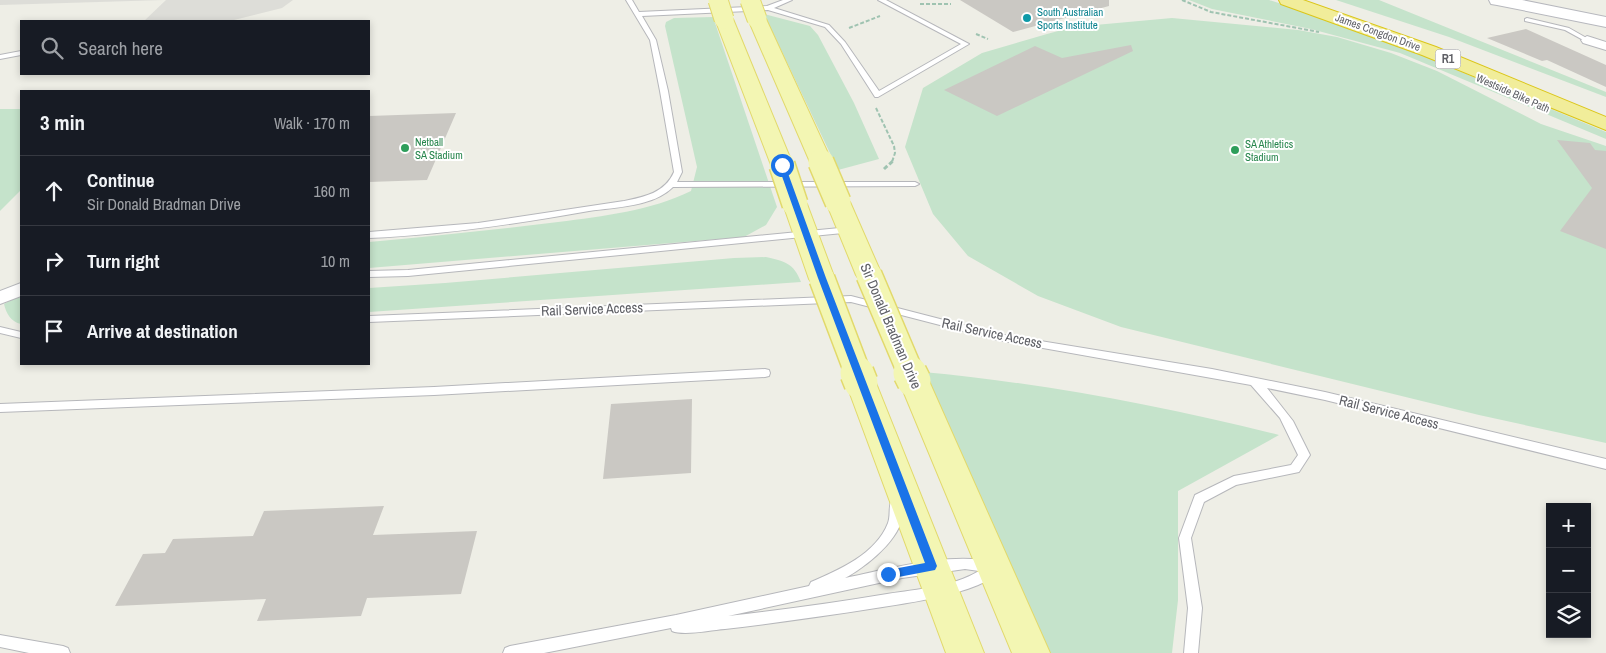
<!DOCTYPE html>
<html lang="en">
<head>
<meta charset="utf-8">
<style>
  :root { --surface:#171b24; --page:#242831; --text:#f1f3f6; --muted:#9ea1a6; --line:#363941 }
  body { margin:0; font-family:"Archivo Narrow",sans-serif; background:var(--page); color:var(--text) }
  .controls { position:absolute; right:15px; bottom:15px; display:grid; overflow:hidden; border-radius:0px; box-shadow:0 2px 8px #0003 }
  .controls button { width:45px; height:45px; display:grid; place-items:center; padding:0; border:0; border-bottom:1px solid var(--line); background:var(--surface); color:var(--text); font:25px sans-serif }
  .stop { position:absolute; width:15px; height:15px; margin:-11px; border:4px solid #1a73e8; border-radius:50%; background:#fff }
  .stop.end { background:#1a73e8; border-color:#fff; box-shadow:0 1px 5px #0008 }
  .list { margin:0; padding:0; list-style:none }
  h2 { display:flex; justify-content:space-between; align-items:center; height:65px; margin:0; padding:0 20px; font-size:21px }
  h2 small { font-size:16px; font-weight:400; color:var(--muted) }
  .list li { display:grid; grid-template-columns:32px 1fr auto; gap:15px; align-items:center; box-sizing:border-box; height:70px; padding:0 20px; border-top:1px solid var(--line) }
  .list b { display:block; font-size:19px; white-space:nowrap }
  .list p { margin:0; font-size:16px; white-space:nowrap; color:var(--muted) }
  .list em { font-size:16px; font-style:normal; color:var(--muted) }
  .icon { flex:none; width:28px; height:28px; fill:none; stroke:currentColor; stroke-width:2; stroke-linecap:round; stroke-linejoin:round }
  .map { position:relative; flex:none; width:1606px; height:653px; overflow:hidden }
  .search { position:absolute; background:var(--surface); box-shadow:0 2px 8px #0003; left:20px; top:20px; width:350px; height:55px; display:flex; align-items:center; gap:12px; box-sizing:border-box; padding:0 18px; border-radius:0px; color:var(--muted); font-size:19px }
  .panel { position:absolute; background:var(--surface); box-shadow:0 2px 8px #0003; left:20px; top:90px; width:350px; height:275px; border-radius:0px }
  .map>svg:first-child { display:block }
  .industrial { fill:#ddddd8 }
  .green { fill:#c5e3cb }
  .building { fill:#cac8c3 }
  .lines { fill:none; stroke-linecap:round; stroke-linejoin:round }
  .lane-casing { stroke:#b6b7bb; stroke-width:2 }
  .street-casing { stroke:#b6b7bb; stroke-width:2 }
  .secondary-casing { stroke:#b7b8be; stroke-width:2 }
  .primary-casing { stroke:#e2d96b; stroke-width:2 }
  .highway-casing { stroke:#dbc619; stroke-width:2 }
  .path-far1 { stroke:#9fc3b1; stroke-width:2; stroke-dasharray:4 2; stroke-linecap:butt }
  .path { stroke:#9fc3b1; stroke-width:3; stroke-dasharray:4.5 2.5; stroke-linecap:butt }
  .lane { fill:#fff; fill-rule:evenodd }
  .street { fill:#fff; fill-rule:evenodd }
  .secondary { fill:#fff; fill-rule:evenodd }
  .primary { fill:#f3f6b3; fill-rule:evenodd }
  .highway { fill:#f1ed9a; fill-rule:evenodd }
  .primary-bridge-far2-casing { stroke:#e2d96b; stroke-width:21; stroke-linecap:butt }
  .primary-bridge-far1-casing { stroke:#e2d96b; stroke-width:28; stroke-linecap:butt }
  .primary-bridge-casing { stroke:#e2d96b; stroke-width:36; stroke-linecap:butt }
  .primary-bridge-far2 { stroke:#f3f6b3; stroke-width:19 }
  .primary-bridge-far1 { stroke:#f3f6b3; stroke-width:25 }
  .primary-bridge { stroke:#f3f6b3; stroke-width:33 }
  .route { fill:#1a73e8 }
  .culture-dot { fill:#0f9aa8; stroke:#fff; stroke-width:2 }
  .leisure-dot { fill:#2e9e5b; stroke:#fff; stroke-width:2 }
  .labels { text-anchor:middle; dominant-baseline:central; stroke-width:4; stroke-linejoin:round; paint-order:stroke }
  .far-culture-label { font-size:11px; fill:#0d838f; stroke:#fff; text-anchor:start }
  .far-street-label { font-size:11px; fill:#5e5f65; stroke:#fff }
  .far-leisure-label { font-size:11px; fill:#27864d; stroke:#fff; text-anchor:start }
  .shield { fill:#fff; stroke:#8e8f93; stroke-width:1 }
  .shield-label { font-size:12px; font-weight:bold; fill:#5e5f65 }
  .street-label { font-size:14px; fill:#5e5f65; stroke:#fff }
</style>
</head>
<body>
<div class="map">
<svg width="1606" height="653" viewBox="0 0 1606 653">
  <rect width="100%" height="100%" fill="#eeeee6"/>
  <!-- industrial -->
  <path class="industrial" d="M 0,0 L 164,0 L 0,5 Z
    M 166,0 L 293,0 L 282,8 L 230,21 L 144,21 Z"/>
  <!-- green -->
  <path class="green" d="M 1189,0 L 1269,0 L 1323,17 L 1395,44 L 1606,132 L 1606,139 L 1400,53 L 1311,29 L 1212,9 Z
    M 1336,0 L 1379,0 L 1606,92 L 1606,97 L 1449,37 Z
    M 764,14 L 810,26 L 818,35 L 854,103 L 879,159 L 838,170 Z
    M 713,17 L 777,207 L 766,225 L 744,237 L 369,268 L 369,242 C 432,236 495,230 558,222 C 604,216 650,211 691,191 L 697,167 L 665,26 L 666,22 L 674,18 Z
    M 1172,18 L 1298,30 L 1337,37 L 1391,53 L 1437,71 L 1541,124 L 1606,146 L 1606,443 L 1479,415 L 1121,327 L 1038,296 L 968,256 L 933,214 L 905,147 L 923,88 L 982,53 L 1047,34 L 1073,27 Z
    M 0,109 L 21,109 L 21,190 L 0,211 Z
    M 766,257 C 784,261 794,263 801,282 L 369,312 L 369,288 L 445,283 L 734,258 Z
    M 21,295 L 21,324 C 11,322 6,313 4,304 Z
    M 923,372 C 1043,383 1162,406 1279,435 L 1178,491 L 1178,600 L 1172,653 L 1047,653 Z"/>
  <!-- building -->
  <path class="building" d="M 960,0 L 1109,0 L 1109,6 L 1013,32 Z
    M 1526,29 L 1606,65 L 1606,87 L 1547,60 L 1542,61 L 1487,38 Z
    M 1131,45 L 1133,51 L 997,116 L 944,90 L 1035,46 L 1062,58 Z
    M 456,113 L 427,180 L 369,182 L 369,116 Z
    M 1557,140 L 1590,143 L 1595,150 L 1606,151 L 1606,249 L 1560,231 L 1592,188 Z
    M 692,399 L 691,473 L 603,479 L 611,404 Z
    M 384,506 L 373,535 L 477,531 L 461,594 L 367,598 L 361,616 L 257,621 L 266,599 L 115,606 L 143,554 L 165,553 L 173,539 L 253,536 L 264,511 Z"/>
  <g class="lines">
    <!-- lane casing -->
    <g class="lane-casing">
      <path id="lane" d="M 626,0 L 632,0 L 639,12 L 767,6 L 783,0 L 792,0 L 774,8 L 829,25 L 845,42 L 879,91 L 961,44 L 878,0 L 886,0 L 969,44 L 878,97 L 875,97 L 841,44 L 825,27 L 768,10 L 642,16 L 656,40 L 668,91 L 682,172 L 677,182 L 915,182 L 919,184 L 915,186 L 673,187 C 653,207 616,207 589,211 C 516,224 443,235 369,238 L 369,232 L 478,223 L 624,201 C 644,197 665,193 674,172 L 660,91 L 650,40 Z
        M 1527,18 L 1569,28 L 1590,40 L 1585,41 L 1565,30 L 1525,21 L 1525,19 Z
        M 21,51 L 21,55 L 0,59 L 0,55 Z
        M 850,227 L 854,230 L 853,232 L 408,276 L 369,277 L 369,271 L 408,270 Z
        M 851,296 L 998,334 L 1212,369 L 1325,392 L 1606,459 L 1606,469 L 1325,400 L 1267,388 L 1293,421 L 1310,455 L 1299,472 L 1236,485 L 1204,502 L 1191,538 L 1202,608 L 1198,653 L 1184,653 L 1188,608 L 1179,538 L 1195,495 L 1234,476 L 1291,465 L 1298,455 L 1280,418 L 1251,385 L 998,340 L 851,302 L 369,322 L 369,316 Z
        M 0,327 L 21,332 L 21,338 L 0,333 Z
        M 765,369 L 769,370 L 770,373 L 769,376 L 765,377 L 434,395 L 0,412 L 0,404 L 434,387 Z
        M 896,498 L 900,499 C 915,530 867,566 845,578 C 884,570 957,550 994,563 L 997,571 C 992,582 966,590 954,593 C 929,600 902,604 876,608 C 826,616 775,623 725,629 C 711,630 684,636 672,631 L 671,628 L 544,653 L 503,653 L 505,648 L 510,646 L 676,615 L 809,586 L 811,582 C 839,570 876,554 888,523 C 891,515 888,507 892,499 ZM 965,569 L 979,571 C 952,587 918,589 887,594 C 834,603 781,610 728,616 L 902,578 Z
        M 0,635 L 63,646 L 68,648 L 70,653 L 29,653 L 0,647 Z"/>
    </g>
    <!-- street casing -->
    <g class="street-casing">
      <path id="street" d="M 1587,36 L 1606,42 L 1606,50 L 1583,43 L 1581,40 Z
        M 21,283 L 21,296 L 0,304 L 0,291 Z"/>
    </g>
    <!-- secondary casing -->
    <g class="secondary-casing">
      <path id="secondary" d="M 1489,0 L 1522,0 L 1606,17 L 1606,27 L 1497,5 L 1491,4 Z"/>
    </g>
    <!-- primary casing -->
    <g class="primary-casing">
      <path id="primary" d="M 724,14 L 730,15 L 733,19 L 793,165 L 790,170 L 782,172 L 774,170 L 771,165 L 715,19 L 718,15 Z
        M 757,14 L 763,15 L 766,19 L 832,162 L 829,167 L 821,169 L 813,167 L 810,162 L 748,19 L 751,15 Z
        M 838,195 L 846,197 L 850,202 L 882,275 L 878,281 L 869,283 L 860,281 L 856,275 L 826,202 L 830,197 Z
        M 795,197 L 803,199 L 807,204 L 835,279 L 831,285 L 822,287 L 813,285 L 809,279 L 783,204 L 787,199 Z
        M 914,370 L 924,373 L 929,381 L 1050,653 L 1012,653 L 899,381 L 904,373 Z
        M 861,372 L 871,375 L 876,383 L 984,653 L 946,653 L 846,383 L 851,375 Z"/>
    </g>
    <!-- highway casing -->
    <g class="highway-casing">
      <path id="highway" d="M 1279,0 L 1303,0 L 1436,47 L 1606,117 L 1606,130 L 1422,55 L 1281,4 Z"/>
    </g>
    <!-- path-far1 -->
    <path class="path-far1" d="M 1182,0 L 1211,12 L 1319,32
      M 920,4 L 951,4
      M 849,28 L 880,16
      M 976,34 L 988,39
      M 876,108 L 894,146 L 895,153 L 892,162"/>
    <!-- path -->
    <path class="path" d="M 884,169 L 894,160"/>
    <!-- lane -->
    <use href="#lane" class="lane"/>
    <!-- street -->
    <use href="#street" class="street"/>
    <!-- secondary -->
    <use href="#secondary" class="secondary"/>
    <!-- primary -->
    <use href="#primary" class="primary"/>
    <!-- highway -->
    <use href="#highway" class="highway"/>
    <!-- primary-bridge-far2 casing -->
    <g class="primary-bridge-far2-casing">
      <path id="primary-bridge-far2" d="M 718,0 L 724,19
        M 750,0 L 757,19"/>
    </g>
    <!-- primary-bridge-far1 casing -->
    <g class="primary-bridge-far1-casing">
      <path id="primary-bridge-far1" d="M 821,162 L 838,202
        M 782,165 L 795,204
        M 869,275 L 911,374
        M 822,279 L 858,374"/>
    </g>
    <!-- primary-bridge casing -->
    <g class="primary-bridge-casing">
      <path id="primary-bridge" d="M 857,373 L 861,383
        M 910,373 L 914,381"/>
    </g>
    <!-- primary-bridge-far2 -->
    <use href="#primary-bridge-far2" class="primary-bridge-far2"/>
    <!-- primary-bridge-far1 -->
    <use href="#primary-bridge-far1" class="primary-bridge-far1"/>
    <!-- primary-bridge -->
    <use href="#primary-bridge" class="primary-bridge"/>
  </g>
  <!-- route -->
  <path class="route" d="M 782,163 L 785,165 L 826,278 L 937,566 L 935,570 L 888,579 L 883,574 L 888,570 L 925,563 L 818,278 L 778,165 Z"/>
  <!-- markers -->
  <circle class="culture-dot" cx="1027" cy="18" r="5"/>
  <g class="leisure-dot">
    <circle cx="405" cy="148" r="5"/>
    <circle cx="1235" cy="150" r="5"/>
  </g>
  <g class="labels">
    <!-- far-culture labels -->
    <g class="far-culture-label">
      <text x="1037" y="12">South Australian<tspan x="1037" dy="13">Sports Institute</tspan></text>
    </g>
    <!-- far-street labels -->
    <g class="far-street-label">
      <text transform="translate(1378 32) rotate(20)">James Congdon Drive</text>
      <text transform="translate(1513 93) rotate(24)">Westside Bike Path</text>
    </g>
    <!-- far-leisure labels -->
    <g class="far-leisure-label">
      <text x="415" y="142">Netball<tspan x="415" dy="13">SA Stadium</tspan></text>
      <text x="1245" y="144">SA Athletics<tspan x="1245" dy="13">Stadium</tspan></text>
    </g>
    <!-- shield labels -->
    <rect class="shield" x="1435.5" y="49.5" width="25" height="19" rx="4"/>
    <g class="shield-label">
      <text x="1448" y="59">R1</text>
    </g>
    <!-- street labels -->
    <g class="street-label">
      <text transform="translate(592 309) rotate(-2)">Rail Service Access</text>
      <text transform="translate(891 326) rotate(67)">Sir Donald Bradman Drive</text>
      <text transform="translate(992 333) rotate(12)">Rail Service Access</text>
      <text transform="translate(1389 412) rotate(14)">Rail Service Access</text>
    </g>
  </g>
</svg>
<div class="controls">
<button>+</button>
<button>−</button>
<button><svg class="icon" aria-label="layers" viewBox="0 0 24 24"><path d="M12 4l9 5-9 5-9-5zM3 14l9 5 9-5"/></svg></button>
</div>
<div class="stop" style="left:782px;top:165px"></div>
<div class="stop end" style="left:888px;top:574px"></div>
<div class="search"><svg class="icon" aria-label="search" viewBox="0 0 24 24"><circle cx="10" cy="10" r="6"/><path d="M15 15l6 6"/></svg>Search here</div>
<section class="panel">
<h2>3 min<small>Walk · 170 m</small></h2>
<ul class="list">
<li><svg class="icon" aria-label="ahead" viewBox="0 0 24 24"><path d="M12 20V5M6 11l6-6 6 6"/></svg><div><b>Continue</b><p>Sir Donald Bradman Drive</p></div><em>160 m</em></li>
<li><svg class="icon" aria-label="right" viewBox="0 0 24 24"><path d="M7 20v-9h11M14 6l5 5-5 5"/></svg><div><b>Turn right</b></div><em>10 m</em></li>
<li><svg class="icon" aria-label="arrive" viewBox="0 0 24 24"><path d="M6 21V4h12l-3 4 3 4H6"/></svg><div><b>Arrive at destination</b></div></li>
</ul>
</section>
</div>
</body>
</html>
